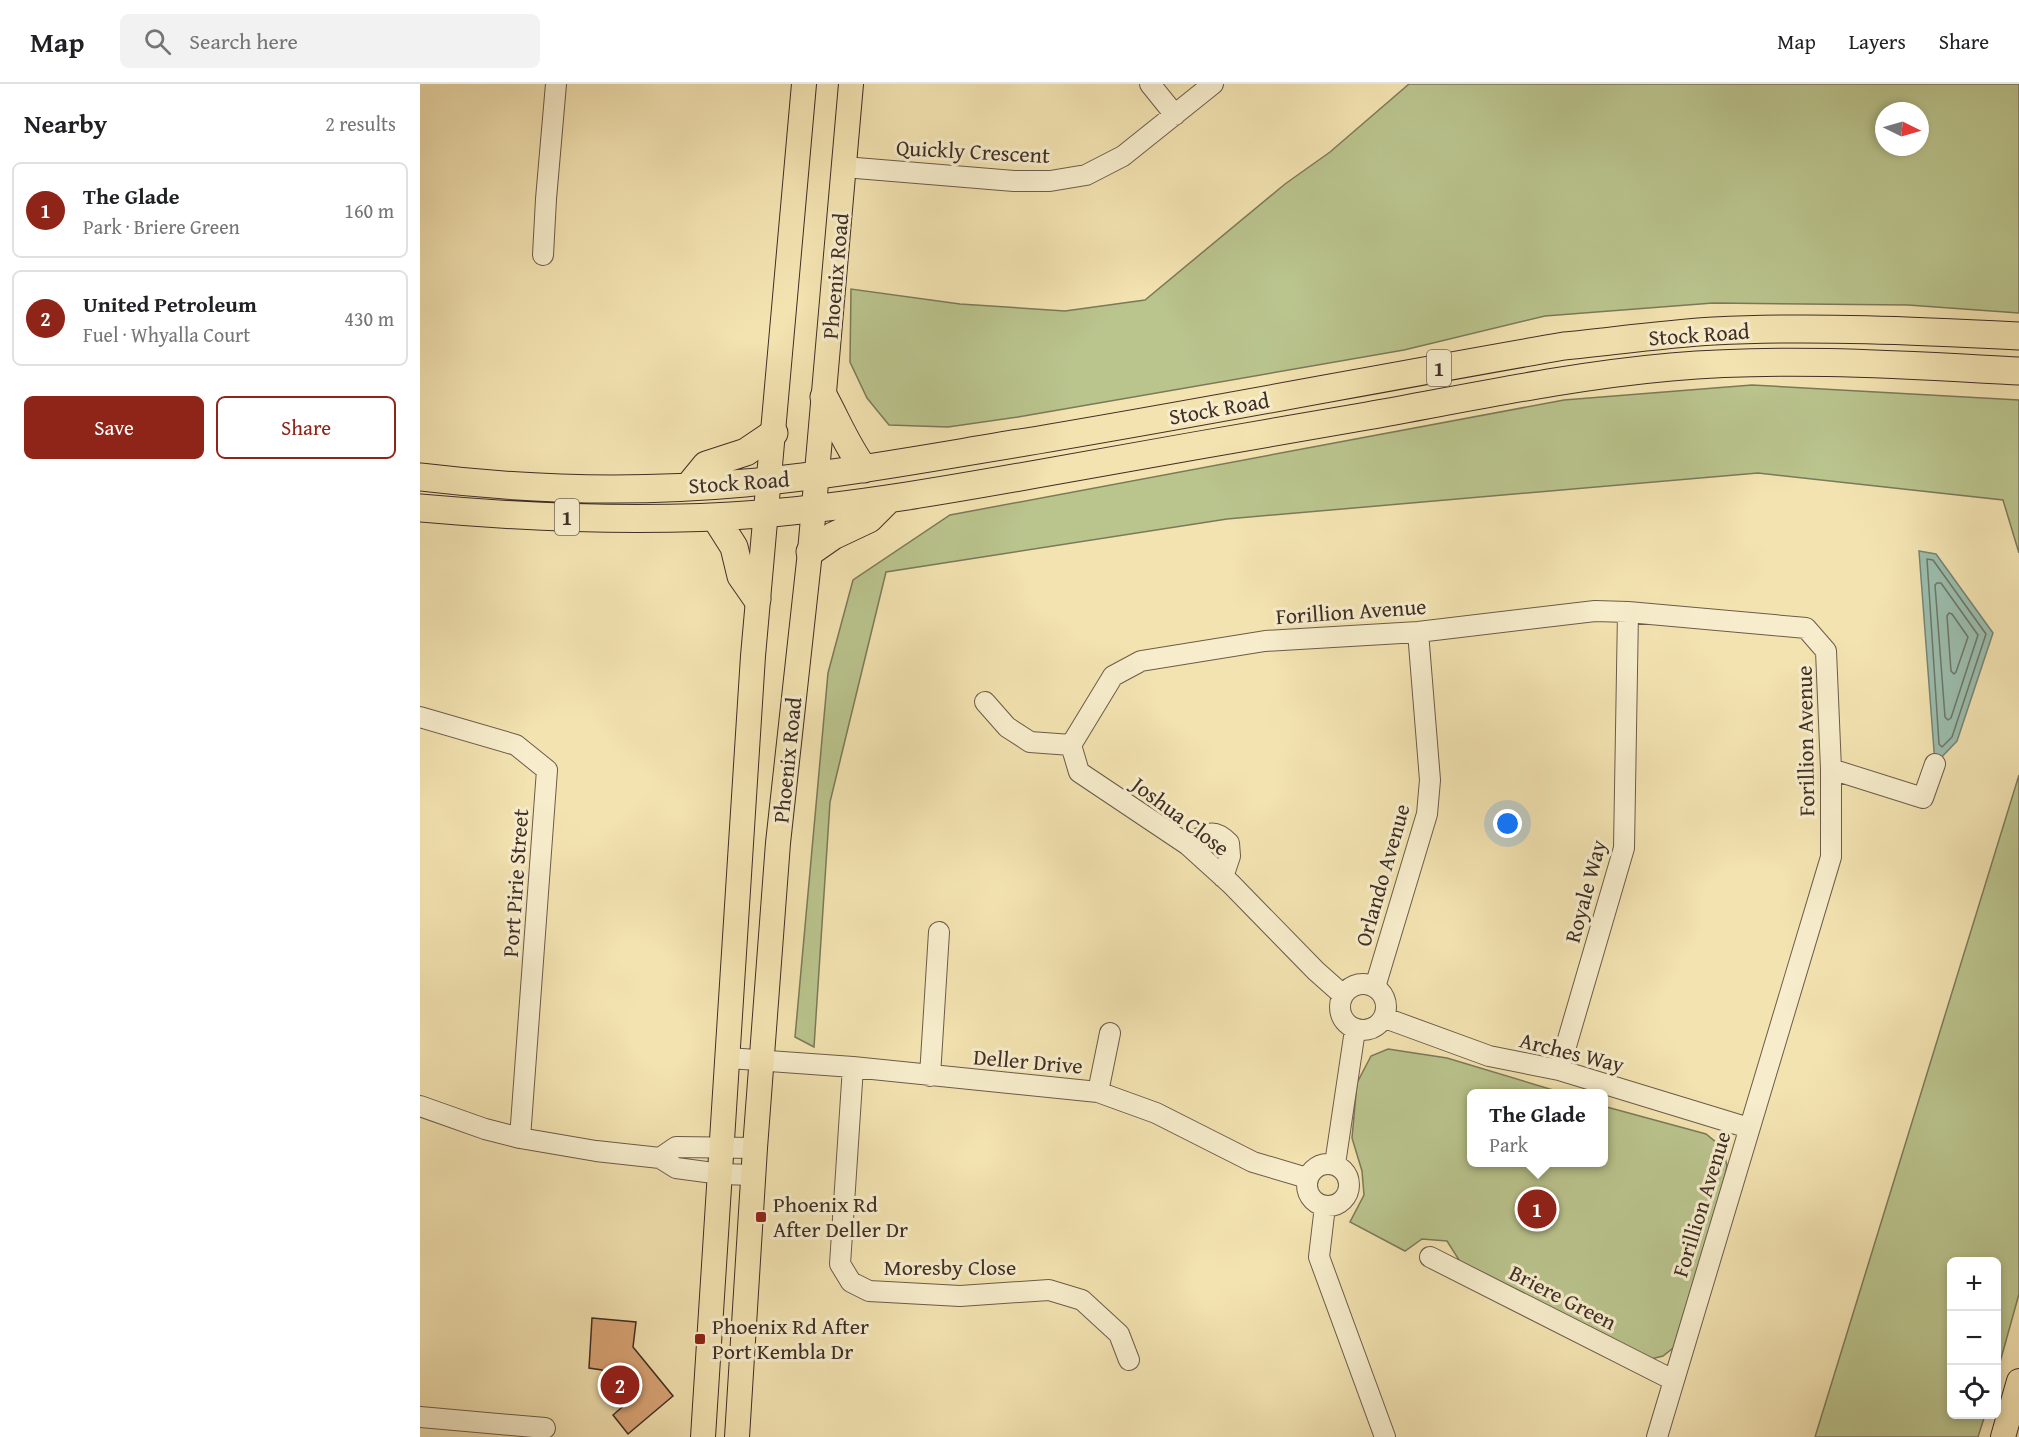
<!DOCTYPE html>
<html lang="en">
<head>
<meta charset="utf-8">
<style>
  :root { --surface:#fff; --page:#f2f2f2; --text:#202124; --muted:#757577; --line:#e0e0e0; --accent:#8f2418 }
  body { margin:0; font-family:"Gentium Book Plus",serif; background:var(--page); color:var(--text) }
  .controls { position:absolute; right:18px; bottom:18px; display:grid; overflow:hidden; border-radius:9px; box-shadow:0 3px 9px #0003 }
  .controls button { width:54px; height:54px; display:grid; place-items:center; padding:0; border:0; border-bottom:2px solid var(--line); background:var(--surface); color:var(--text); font:30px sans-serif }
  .compass { position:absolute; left:1455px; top:18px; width:54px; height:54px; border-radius:50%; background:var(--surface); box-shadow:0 3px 9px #0003; rotate:95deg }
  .you { position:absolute; left:1088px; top:740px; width:21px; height:21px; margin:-15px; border:4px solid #fff; border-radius:50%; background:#1a73e8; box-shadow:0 0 0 9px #1a73e833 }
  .badge { display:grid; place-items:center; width:39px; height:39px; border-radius:50%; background:var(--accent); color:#fff; font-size:20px; font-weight:700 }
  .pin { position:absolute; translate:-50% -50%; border:3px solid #fff; box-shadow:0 2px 6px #0006 }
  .popup { position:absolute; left:1047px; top:1005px; width:141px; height:78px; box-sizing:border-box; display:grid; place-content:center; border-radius:9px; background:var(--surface); filter:drop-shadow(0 2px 4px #0005); font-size:20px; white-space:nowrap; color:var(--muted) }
  .popup b { font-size:22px; color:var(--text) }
  .popup::after { content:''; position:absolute; left:50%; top:100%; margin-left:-12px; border:12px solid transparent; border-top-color:var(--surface) }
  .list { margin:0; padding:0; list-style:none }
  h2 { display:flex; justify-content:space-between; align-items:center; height:78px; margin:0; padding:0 24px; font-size:26px }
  h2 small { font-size:20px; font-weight:400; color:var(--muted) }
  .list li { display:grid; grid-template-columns:39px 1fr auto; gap:18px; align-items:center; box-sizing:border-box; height:96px; margin:0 12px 12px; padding:0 12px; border:2px solid var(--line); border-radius:9px }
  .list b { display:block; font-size:22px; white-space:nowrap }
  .list p { margin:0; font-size:20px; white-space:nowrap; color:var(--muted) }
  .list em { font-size:20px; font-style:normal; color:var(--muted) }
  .actions { display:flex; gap:12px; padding:18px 24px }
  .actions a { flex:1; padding:14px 0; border:2px solid var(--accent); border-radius:9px; text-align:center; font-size:21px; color:var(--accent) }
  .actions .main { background:var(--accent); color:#fff }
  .icon { flex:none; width:33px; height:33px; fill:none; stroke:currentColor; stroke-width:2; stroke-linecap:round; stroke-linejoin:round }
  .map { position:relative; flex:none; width:1599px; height:1353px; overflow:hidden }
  header { display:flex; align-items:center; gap:36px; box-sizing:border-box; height:84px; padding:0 30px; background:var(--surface); border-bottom:2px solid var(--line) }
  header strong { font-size:28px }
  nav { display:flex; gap:33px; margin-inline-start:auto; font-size:21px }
  .search { width:420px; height:54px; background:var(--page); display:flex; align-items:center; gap:15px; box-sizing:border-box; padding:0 21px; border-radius:9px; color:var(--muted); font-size:22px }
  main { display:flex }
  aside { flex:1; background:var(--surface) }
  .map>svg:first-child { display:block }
  .green { fill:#bac48d; stroke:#7c795a; stroke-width:1.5; fill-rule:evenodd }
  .water { fill:#9bbeae; stroke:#768478; stroke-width:1.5 }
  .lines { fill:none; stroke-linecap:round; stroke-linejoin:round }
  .shore { stroke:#6d766a; stroke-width:1.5 }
  .building { fill:#daa577; stroke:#3f2e27; stroke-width:1.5 }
  .minor-casing { stroke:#6c5b4a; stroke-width:22 }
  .major-casing { stroke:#3f2e27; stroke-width:26 }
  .highway-casing { stroke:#3f2e27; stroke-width:29 }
  .minor { stroke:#f7edcc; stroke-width:20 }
  .major { stroke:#f3e3b1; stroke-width:24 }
  .highway { stroke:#f3e3b1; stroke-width:27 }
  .poi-dot { fill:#8f2418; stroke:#f7edcc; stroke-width:2 }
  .labels { text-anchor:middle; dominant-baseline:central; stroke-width:6; stroke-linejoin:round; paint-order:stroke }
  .shield { fill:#f7edcc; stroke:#766758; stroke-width:1.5 }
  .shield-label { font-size:21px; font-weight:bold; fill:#3f2e27 }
  .street-label { font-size:22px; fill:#3f2e27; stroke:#f7edcc }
  .poi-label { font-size:22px; fill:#3f2e27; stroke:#f7edcc; text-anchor:start }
</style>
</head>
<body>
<header>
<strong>Map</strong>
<div class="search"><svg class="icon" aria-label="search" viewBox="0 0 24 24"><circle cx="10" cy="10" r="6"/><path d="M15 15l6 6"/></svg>Search here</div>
<nav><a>Map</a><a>Layers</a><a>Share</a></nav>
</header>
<main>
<aside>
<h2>Nearby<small>2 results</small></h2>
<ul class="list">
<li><span class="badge">1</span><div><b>The Glade</b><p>Park · Briere Green</p></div><em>160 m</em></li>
<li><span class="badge">2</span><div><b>United Petroleum</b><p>Fuel · Whyalla Court</p></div><em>430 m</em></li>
</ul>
<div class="actions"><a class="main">Save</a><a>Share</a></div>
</aside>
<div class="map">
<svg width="1599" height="1353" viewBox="0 0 1599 1353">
  <rect width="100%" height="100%" fill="#f3e3b1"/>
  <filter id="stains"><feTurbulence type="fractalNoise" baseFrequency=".00333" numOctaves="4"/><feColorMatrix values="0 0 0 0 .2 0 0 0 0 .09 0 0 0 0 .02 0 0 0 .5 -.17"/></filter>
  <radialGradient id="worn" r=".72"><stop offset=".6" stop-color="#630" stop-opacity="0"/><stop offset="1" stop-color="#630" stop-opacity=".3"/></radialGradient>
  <!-- green -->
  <path class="green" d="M 989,0 L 1599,0 L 1599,229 L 1488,221 L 1293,219 L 1125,232 L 984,266 L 598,333 L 528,343 L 469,341 L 447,314 L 430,278 L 431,205 L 540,220 L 645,227 L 725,216 L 865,100 L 910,68 ZM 1464,27 L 1500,27 L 1500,63 L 1464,63 Z
    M 1332,301 L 1599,316 L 1599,469 L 1583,416 L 1338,389 L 807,435 L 466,488 L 410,718 L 394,963 L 375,953 L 408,589 L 433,496 L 530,431 L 1144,316 Z
    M 1599,691 L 1599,1210 L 1577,1289 L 1576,1178 L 1532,1178 L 1532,1330 L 1565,1331 L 1558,1353 L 1395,1353 Z
    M 968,965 L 1027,974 L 1143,1009 L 1051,1010 L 1051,1078 L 1183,1078 L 1183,1022 L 1286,1050 L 1303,1064 L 1307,1082 L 1301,1110 L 1257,1261 L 1243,1272 L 1227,1276 L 1046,1187 L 1027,1157 L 1002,1155 L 985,1167 L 930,1138 L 944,1111 L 942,1087 L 932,1054 L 937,999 L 951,972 Z"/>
  <!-- water -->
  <path class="water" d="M 1499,467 L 1516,470 L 1573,549 L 1537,657 L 1515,680 Z"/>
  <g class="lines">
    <!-- shore -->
    <path class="shore" d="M 1507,475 L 1513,476 L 1566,550 L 1532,653 L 1522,663 L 1519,660 Z
      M 1517,499 L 1521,499 L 1558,551 L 1531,634 L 1528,636 L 1525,633 L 1515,501 Z
      M 1529,529 L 1532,530 L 1548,553 L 1536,588 L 1534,590 L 1531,587 L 1527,532 Z"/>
  </g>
  <!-- building -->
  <path class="building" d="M 172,1234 L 216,1238 L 213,1263 L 253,1312 L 208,1350 L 193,1331 L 208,1318 L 182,1286 L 169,1284 Z"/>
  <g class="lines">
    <!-- minor casing -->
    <g class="minor-casing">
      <path id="minor" d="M 730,0 L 755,31
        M 424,83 L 594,97 L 630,97 L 666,91 L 703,72 L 793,0
        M 123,171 L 126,115 L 136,0
        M 565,618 L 587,643 L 610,658 L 651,661
        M 0,633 L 96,661 L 127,686 L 100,1054
        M 651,661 L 693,592 L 721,577 L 845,557 L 998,548 L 1175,527 L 1208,528 L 1386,544 L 1406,567 L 1411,685 L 1411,773 L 1237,1353
        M 651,661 L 659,688 L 768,761 L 811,800 L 896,887 L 923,911
        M 1411,685 L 1503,714 L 1515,680
        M 768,761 C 786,751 792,742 809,759 L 810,772 L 803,793
        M920 923a23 23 0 1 1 46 0a23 23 0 1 1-46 0Z
        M 955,903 L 1007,730 L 1010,696 L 998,548
        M 965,934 L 1069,972 L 1139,986 L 1329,1044
        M 308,974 L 433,983 L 678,1008 L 736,1029 L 833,1078 L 887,1094
        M 433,983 L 420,1180 L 431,1198 L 449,1207 L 540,1212 L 629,1206 L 662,1216 L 699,1250 L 709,1276
        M 1139,986 L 1204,764 L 1208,528
        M 510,992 L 519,848
        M 678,1008 L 690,949
        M 0,1022 L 65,1045 L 100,1054 L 176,1067 L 240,1074 L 256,1084 L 301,1090 L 333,1091
        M 240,1074 L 256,1063 L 335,1064
        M887 1101a21 21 0 1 1 42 0a21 21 0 1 1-42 0Z
        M 915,1080 L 935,946
        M 905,1122 L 899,1173 L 965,1353
        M 1010,1173 L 1253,1296
        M 0,1333 L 125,1344"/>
    </g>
    <!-- major casing -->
    <g class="major-casing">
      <path id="major" d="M 283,1353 L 333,572 L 384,0
        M 317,1353 L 335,1064 L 358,759 L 390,468 L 431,0
        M 1583,1353 L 1599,1297"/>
    </g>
    <!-- highway casing -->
    <g class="highway-casing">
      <path id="highway" d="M 404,313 C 417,337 427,362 444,385
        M 0,393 C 107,406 217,409 325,399 C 419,391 513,373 606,358 C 786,328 965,293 1144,262 C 1194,257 1244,250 1294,247 C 1395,242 1498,247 1599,252
        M 268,403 L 286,381 L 326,368 L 354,349
        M 0,424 C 112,434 227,439 340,430 C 437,422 533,405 628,388 C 734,369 841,350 947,332 C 1048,314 1149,292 1251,283 C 1367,273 1483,281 1599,287
        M 295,433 L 314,463 L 321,492 L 337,515
        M 390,468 L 413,452 L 449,435 L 469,415"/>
    </g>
    <!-- minor -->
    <use href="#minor" class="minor"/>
    <!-- major -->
    <use href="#major" class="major"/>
    <!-- highway -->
    <use href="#highway" class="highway"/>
  </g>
  <!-- markers -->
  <g class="poi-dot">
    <rect x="335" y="1127" width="12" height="12" rx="3"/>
    <rect x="274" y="1249" width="12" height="12" rx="3"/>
  </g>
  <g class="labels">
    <!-- shield labels -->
    <g class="shield">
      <rect x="1007" y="266" width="24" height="36" rx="4.5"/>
      <rect x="135" y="415" width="24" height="36" rx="4.5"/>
    </g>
    <g class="shield-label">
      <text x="1019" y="284">1</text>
      <text x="147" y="433">1</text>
    </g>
    <!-- street labels -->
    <g class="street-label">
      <text transform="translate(553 67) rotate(3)">Quickly Crescent</text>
      <text transform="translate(415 192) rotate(-85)">Phoenix Road</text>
      <text transform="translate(1279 250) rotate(-4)">Stock Road</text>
      <text transform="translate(799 324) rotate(-10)">Stock Road</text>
      <text transform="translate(319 398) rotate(-4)">Stock Road</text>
      <text transform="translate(931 527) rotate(-4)">Forillion Avenue</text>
      <text transform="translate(1385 657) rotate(-91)">Forillion Avenue</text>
      <text transform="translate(367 676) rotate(-84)">Phoenix Road</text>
      <text transform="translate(761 732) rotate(37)">Joshua Close</text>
      <text transform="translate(962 791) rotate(-74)">Orlando Avenue</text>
      <text transform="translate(95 799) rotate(-86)">Port Pirie Street</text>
      <text transform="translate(1165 807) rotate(-75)">Royale Way</text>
      <text transform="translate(1152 968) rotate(14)">Arches Way</text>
      <text transform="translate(608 977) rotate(5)">Deller Drive</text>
      <text transform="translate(1281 1120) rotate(-73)">Forillion Avenue</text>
      <text x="530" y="1183">Moresby Close</text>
      <text transform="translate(1143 1213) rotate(27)">Briere Green</text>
    </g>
    <!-- poi labels -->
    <g class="poi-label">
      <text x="353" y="1120">Phoenix Rd<tspan x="353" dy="25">After Deller Dr</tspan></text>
      <text x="292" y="1242">Phoenix Rd After<tspan x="292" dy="25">Port Kembla Dr</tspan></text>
    </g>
  </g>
  <rect width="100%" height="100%" filter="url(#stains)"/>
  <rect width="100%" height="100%" fill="url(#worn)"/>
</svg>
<div class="controls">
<button>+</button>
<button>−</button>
<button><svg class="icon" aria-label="locate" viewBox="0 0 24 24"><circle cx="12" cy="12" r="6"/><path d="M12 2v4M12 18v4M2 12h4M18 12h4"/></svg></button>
</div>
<svg class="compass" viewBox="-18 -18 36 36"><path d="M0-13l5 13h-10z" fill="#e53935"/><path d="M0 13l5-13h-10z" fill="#757577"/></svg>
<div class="you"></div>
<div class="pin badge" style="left:1117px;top:1125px">1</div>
<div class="popup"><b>The Glade</b>Park</div>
<div class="pin badge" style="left:200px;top:1301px">2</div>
</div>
</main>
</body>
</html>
